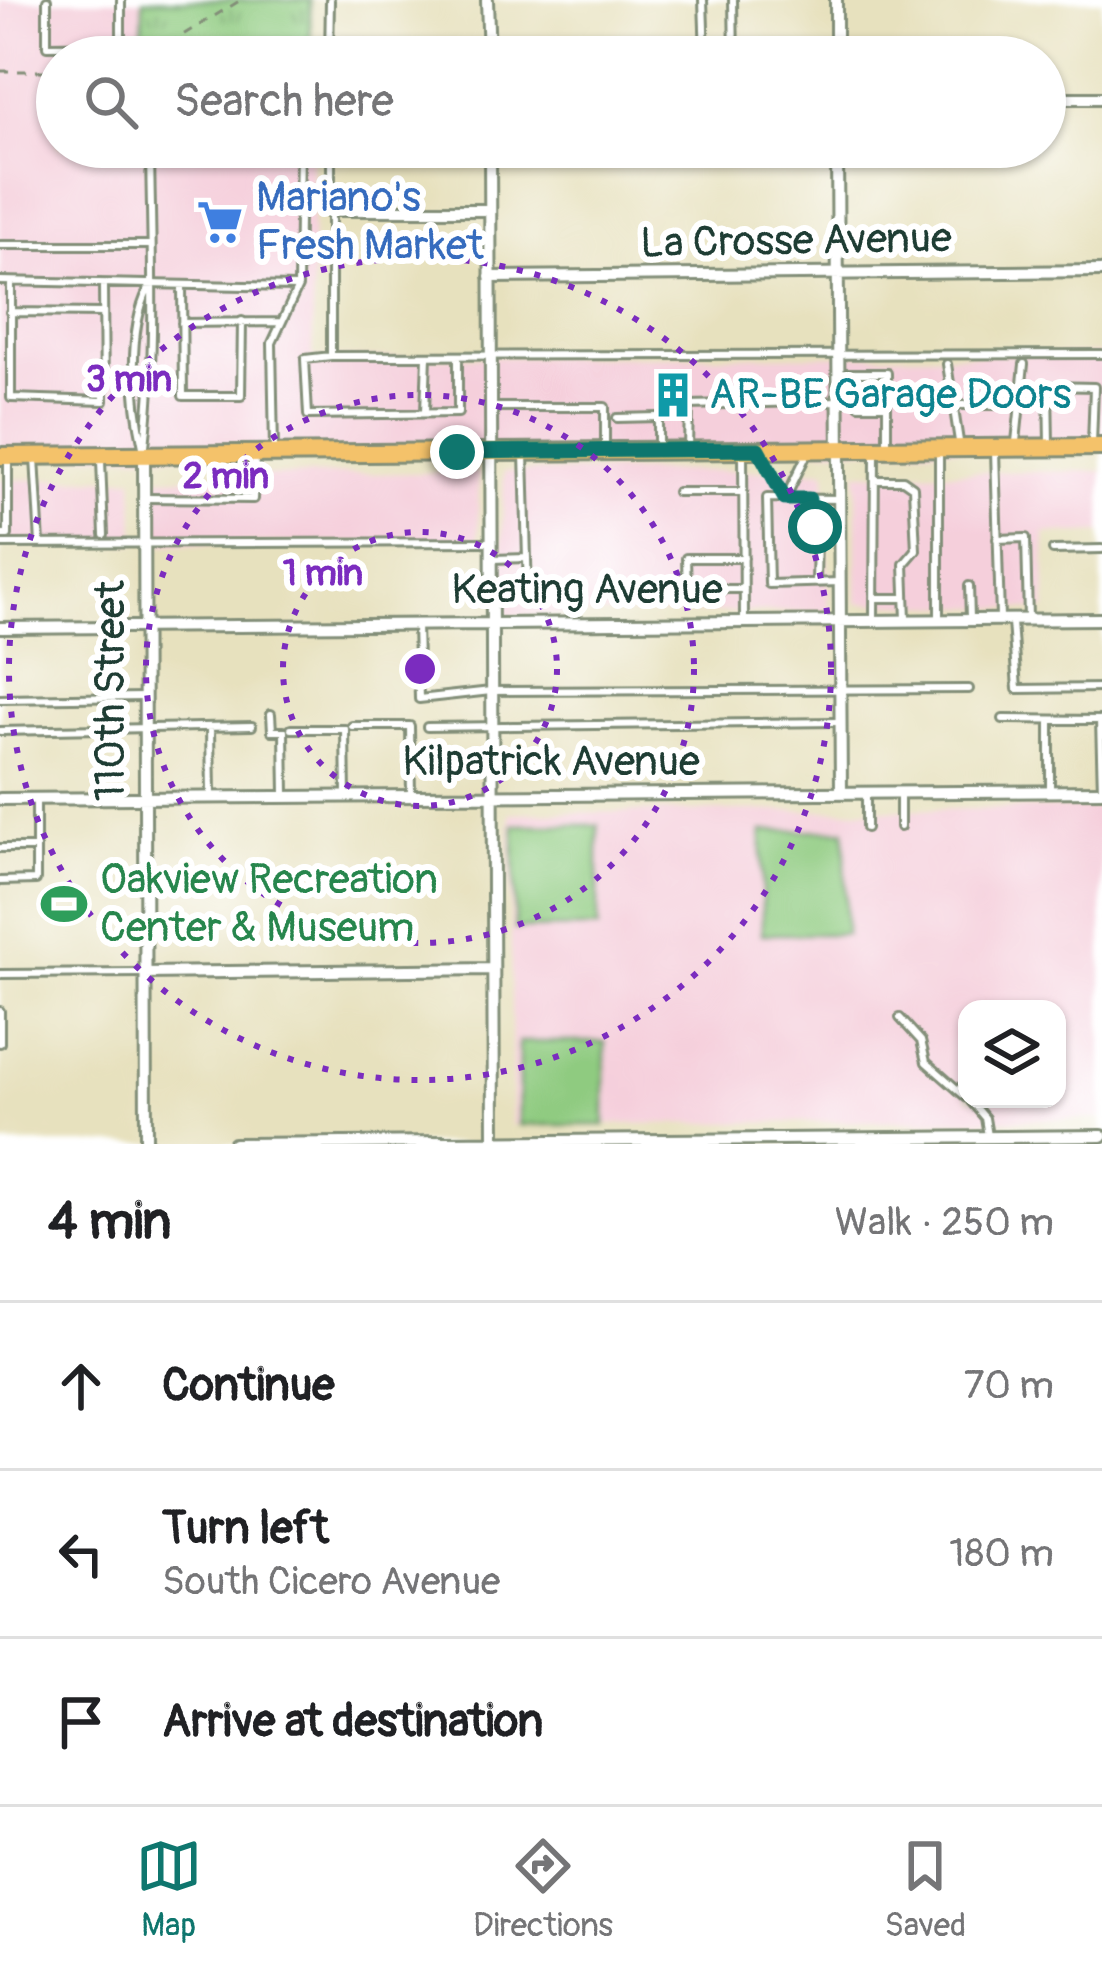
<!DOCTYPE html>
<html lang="en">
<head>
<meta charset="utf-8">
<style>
  :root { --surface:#fff; --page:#f6f6f6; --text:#202124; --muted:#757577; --line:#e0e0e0; --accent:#0f766e }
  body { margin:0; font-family:Pangolin,sans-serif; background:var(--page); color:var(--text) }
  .controls { position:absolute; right:36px; bottom:36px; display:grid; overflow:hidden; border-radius:24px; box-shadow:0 3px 9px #0004 }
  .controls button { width:108px; height:108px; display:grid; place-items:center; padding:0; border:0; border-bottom:3px solid var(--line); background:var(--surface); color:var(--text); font:60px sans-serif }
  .stop { position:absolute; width:36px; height:36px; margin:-27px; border:9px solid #0f766e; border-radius:50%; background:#fff }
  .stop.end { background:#0f766e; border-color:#fff; box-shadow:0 3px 12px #0008 }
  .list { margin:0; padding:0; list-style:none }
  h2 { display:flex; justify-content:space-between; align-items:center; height:156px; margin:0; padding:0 48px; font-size:51px }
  h2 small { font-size:39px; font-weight:400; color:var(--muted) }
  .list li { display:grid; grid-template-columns:78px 1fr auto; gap:36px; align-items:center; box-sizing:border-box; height:168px; padding:0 48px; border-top:3px solid var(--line) }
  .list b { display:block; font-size:45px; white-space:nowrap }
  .list p { margin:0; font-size:39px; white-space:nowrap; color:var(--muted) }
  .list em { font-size:39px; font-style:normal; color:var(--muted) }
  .icon { flex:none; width:66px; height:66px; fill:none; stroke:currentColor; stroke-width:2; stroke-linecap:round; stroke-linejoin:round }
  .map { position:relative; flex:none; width:1102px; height:1144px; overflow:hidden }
  .search { position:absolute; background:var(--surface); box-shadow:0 3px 9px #0004; left:36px; right:36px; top:36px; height:132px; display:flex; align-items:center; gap:30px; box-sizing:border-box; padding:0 42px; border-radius:66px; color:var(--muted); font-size:45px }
  .sheet { height:660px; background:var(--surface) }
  nav { display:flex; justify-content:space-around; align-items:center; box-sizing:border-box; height:168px; border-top:3px solid var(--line); background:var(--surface); font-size:33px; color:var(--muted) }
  nav a { display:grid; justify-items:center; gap:6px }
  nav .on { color:var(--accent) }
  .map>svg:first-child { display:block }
  .built { fill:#f5cfdb; fill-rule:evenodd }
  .grass { fill:url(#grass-tufts); stroke:#57845a; stroke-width:3 }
  .garden { fill:#8fcb80; stroke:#57845a; stroke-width:3 }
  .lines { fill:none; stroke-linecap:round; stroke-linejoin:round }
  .service-casing { stroke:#838f79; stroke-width:12 }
  .minor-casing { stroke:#838f79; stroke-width:16 }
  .primary-casing { stroke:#838f79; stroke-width:22 }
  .path { stroke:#838f79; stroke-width:3; stroke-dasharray:9 9; stroke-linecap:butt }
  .service { stroke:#fff; stroke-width:6 }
  .minor { stroke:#fff; stroke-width:10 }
  .primary { stroke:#f4c26a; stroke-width:16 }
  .route { stroke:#0f766e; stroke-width:15 }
  .ring { fill:none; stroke:#7b2cbf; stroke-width:6; stroke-dasharray:6 12 }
  .labels { text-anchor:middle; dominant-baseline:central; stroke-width:12; stroke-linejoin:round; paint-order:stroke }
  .shop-label { font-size:42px; fill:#366cbe; stroke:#fff; text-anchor:start }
  .street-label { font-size:42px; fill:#1f3d34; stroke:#fff }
  .culture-label { font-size:42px; fill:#0d838f; stroke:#fff; text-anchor:start }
  .leisure-label { font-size:42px; fill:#27864d; stroke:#fff; text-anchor:start }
  .centre { fill:#7b2cbf; stroke:#fff; stroke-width:6 }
  .ring-label { font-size:36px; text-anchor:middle; font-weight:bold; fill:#7b2cbf; stroke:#fff; stroke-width:12; stroke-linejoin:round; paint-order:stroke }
</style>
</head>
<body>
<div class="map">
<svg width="1102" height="1144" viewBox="0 0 1102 1144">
  <defs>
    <pattern id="grass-tufts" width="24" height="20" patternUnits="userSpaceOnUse" patternTransform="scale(3)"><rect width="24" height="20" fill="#8fcb80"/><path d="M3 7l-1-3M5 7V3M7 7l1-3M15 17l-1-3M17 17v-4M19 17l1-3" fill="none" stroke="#74a66a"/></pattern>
  </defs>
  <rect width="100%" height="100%" fill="#fff"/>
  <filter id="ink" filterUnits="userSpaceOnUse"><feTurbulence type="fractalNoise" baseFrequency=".00833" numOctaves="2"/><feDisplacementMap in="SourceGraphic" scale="24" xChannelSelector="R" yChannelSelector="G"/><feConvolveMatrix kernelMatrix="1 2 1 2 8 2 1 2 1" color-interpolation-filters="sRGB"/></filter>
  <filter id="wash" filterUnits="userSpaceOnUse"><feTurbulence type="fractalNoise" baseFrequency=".004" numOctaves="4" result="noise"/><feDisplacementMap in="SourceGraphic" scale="48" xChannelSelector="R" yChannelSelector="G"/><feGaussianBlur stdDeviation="2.7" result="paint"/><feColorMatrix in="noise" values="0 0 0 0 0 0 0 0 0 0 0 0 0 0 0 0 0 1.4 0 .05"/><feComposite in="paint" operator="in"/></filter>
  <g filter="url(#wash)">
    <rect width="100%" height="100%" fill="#e7e1be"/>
    <!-- built -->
    <path class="built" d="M 0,0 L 143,0 L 142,35 L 158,57 L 57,57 L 57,147 L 312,147 L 313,358 L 1102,354 L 1102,447 L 0,456 Z
      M 826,470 L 829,611 L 507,616 L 500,608 L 504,472 Z
      M 1102,471 L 1102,533 L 1045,533 L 1046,610 L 857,603 L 857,473 Z
      M 479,472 L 478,542 L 155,544 L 156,478 Z
      M 134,478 L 135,544 L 0,544 L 0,480 Z
      M 1102,808 L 1102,1119 L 512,1125 L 510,813 ZM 967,1009 L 1057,1009 L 1057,1099 L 967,1099 Z"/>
    <!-- grass -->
    <path class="grass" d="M 143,0 L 310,0 L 311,57 L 158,57 L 142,35 Z"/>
    <!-- garden -->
    <path class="garden" d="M 514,825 L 598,825 L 598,928 L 515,929 Z
      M 845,830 L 846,934 L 762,934 L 762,831 Z
      M 519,1042 L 605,1042 L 605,1125 L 519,1125 Z"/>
  </g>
  <g filter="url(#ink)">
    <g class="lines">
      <!-- service casing -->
      <g class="service-casing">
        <path id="service" d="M 47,0 L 47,46 L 131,45 L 144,57
          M 121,0 L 121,46
          M 703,0 L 705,57
          M 733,0 L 734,57
          M 329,57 L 330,0
          M 331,147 L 331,356
          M 0,245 L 151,245
          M 0,281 L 296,287
          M 11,282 L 11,398 L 104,401 L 103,286
          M 182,286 L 183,396 L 241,396 L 242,321
          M 10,312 L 102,313
          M 182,323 L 281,322
          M 458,356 L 458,413 L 308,415 L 305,359 L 331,356 L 1102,354
          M 947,364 L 960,448
          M 839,373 L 887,373 L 887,447
          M 859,405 L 887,405
          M 949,405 L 1023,405
          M 490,407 L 605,407 L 605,447
          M 425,412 L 427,356
          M 617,418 L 658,417 L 658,445
          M 1016,442 L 1024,364
          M 1049,444 L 1048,386 L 1094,387 L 1092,445
          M 143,447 C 133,402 127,332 148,290
          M 688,448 L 689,405 L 839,401
          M 274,450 L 272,343 L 298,287 L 300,147
          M 995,451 L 1000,618
          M 760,452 L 785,498
          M 939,452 L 939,618
          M 743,453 L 744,620
          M 144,454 C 157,352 151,250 150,147
          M 524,454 L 528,594
          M 35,458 L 40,544
          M 101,461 L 104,535
          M 875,480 L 903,480 L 913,487 L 916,550 L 904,564 L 906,620
          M 677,492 L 743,492
          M 787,495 L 807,454
          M 146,498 L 253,499 L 255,457
          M 809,499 L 809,518 L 817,534 L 816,583
          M 840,499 L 767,498 L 769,584 L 840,582
          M 0,535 L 8,535 L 8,456
          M 997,539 L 1026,538 L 1028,619
          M 0,544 L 490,542
          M 1053,550 L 1102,549
          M 744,558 L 686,558 L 687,589 L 744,589
          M 494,559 L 527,558
          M 969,586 L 970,618
          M 874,598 L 905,598
          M 874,619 L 875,452
          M 1012,622 L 1017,689 L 1102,688
          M 417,625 L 419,699 L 491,691 L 969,689
          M 0,699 L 144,697
          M 271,714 L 272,731 L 284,731 L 285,794
          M 1003,719 L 1100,720 L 1102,791
          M 352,726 L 410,726 L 411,796
          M 210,727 L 211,795
          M 427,727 L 838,722
          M 291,729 L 345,729 L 346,796
          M 0,731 L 252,726
          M 1050,792 L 1050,720
          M 900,827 L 900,792
          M 866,828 L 866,793
          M 0,848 L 35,848
          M 0,881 L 36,880 L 36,799
          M 0,974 L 144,973
          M 0,1011 L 0,1043
          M 900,1018 L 921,1041 L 926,1062 L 967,1098
          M 969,1099 L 985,1118 L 988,1136"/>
      </g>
      <!-- minor casing -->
      <g class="minor-casing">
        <path id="minor" d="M 487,0 L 489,57
          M 836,0 L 836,57
          M 1045,98 L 1102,98
          M 490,147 L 494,1141
          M 837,147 L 841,793
          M 332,210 L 490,210
          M 490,277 L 1102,271
          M 144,455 L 146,1144
          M 0,628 L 1102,619
          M 0,799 L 1102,791
          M 144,973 L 493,969
          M 234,1144 L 1102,1136"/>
      </g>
      <!-- primary casing -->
      <g class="primary-casing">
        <path id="primary" d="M 0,456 L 1102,447"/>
      </g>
      <!-- path -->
      <path class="path" d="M 157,57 L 166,45 L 241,0
        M 0,71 L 57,71"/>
      <!-- service -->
      <use href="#service" class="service"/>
      <!-- minor -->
      <use href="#minor" class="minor"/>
      <!-- primary -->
      <use href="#primary" class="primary"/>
    </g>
  </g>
  <g class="lines" filter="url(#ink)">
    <!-- route -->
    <path class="route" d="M 457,452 L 758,449 L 785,499 L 809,499 L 809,518 L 815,527"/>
  </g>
  <!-- distance rings -->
  <g class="ring">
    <circle cx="420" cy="669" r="137"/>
    <circle cx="420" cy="669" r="274"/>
    <circle cx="420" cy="669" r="411"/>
  </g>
  <!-- icons -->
  <defs>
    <g id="supermarket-bare" transform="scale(3.6)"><path d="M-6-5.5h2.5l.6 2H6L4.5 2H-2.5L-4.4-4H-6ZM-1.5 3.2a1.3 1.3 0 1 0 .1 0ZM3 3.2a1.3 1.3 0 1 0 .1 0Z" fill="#3f7fe0" stroke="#fff" stroke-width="2.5" paint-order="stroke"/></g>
    <g id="building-bare" transform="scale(3.6)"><path d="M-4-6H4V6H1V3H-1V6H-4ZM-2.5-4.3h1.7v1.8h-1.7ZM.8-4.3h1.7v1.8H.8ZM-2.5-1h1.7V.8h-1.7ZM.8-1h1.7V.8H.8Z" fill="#0f9aa8" stroke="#fff" stroke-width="2.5" paint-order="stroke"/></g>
    <g id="stadium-bare" transform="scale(3.6)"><path d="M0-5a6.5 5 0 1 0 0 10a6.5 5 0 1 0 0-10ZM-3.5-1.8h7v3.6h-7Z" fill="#2e9e5b" stroke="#fff" stroke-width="2.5" paint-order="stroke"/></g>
  </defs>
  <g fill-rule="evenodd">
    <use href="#supermarket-bare" x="220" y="222"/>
    <use href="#building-bare" x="673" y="395"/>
    <use href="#stadium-bare" x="64" y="904"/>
  </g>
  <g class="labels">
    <!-- shop labels -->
    <g class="shop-label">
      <text x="256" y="198">Mariano's<tspan x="256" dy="48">Fresh Market</tspan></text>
    </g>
    <!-- street labels -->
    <g class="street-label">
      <text transform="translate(796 241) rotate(-1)">La Crosse Avenue</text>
      <text x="587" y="590">Keating Avenue</text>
      <text transform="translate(111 691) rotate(-90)">110th Street</text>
      <text x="551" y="762">Kilpatrick Avenue</text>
    </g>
    <!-- culture labels -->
    <g class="culture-label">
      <text x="709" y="395">AR-BE Garage Doors</text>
    </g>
    <!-- leisure labels -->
    <g class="leisure-label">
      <text x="100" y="880">Oakview Recreation<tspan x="100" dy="48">Center &amp; Museum</tspan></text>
    </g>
  </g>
  <circle cx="420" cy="669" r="18" class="centre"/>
  <g class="ring-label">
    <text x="129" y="391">3 min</text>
    <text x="226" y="488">2 min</text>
    <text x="323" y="585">1 min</text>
  </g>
</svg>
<div class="controls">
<button><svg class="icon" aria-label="layers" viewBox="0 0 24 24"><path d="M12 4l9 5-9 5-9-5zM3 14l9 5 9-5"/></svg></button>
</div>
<div class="stop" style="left:815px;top:527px"></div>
<div class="stop end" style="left:457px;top:452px"></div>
<div class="search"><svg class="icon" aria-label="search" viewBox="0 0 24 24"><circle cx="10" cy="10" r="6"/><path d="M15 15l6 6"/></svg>Search here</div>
</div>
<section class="sheet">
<h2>4 min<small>Walk · 250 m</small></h2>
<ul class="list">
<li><svg class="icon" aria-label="ahead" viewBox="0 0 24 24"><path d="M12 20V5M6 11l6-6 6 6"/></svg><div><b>Continue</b></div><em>70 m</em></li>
<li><svg class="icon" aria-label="left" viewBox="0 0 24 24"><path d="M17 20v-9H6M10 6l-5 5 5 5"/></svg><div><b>Turn left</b><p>South Cicero Avenue</p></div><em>180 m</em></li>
<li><svg class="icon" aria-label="arrive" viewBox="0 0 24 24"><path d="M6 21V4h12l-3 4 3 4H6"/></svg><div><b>Arrive at destination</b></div></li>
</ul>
</section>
<nav>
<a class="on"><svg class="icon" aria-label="map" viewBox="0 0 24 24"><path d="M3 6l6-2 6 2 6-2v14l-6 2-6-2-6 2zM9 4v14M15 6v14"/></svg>Map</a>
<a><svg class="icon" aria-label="directions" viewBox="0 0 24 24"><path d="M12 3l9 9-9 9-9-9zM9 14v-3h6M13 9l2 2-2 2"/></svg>Directions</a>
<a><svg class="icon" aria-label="saved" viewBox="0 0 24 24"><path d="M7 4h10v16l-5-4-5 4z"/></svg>Saved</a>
</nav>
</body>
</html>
